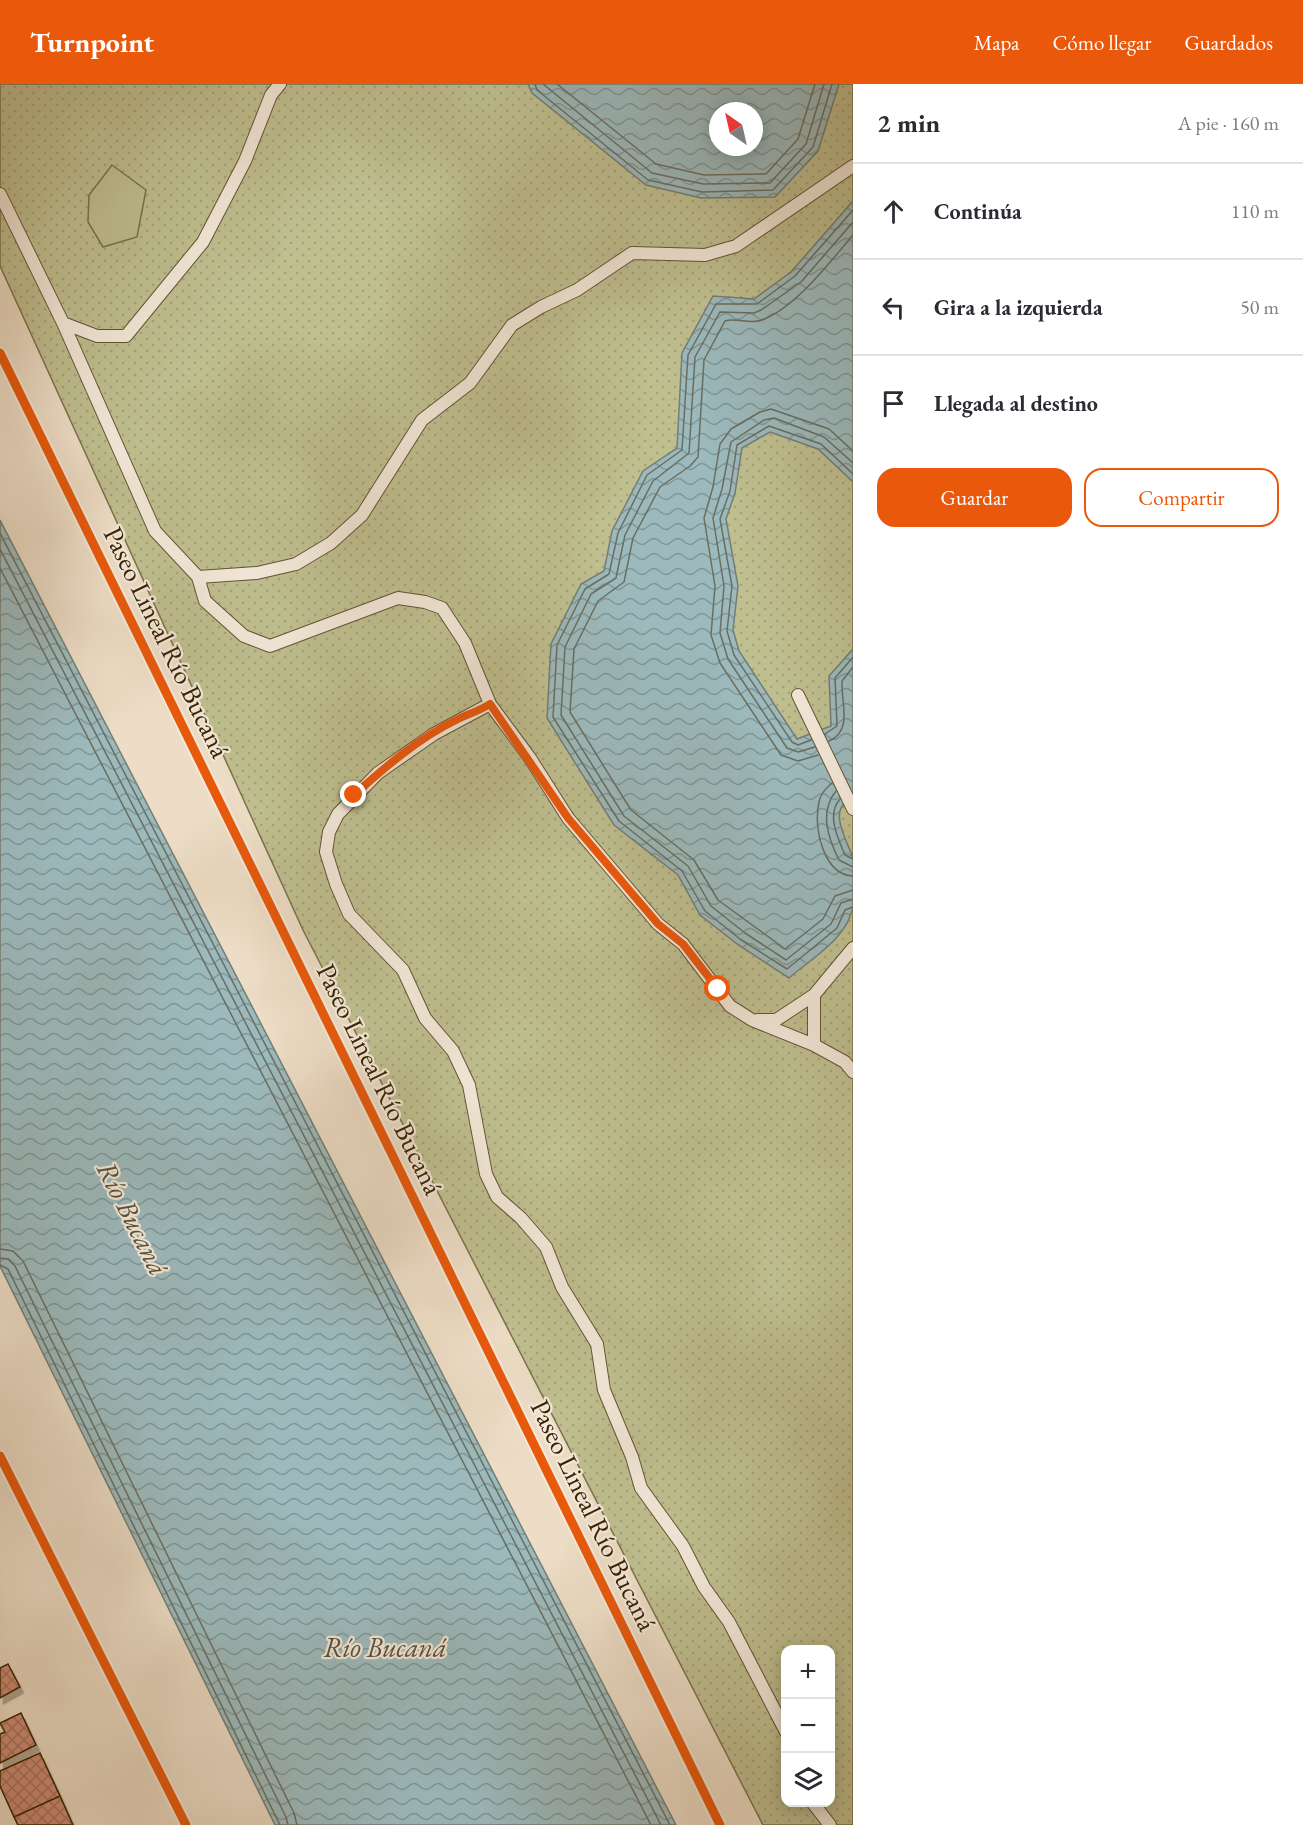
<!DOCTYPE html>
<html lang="es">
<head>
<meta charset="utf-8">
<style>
  :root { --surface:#fff; --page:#f7f7f7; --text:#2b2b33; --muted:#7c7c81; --line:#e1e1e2; --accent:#ea580c }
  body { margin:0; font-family:"EB Garamond",serif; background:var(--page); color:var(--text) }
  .controls { position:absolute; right:18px; bottom:18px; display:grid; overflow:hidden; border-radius:12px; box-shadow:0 3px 15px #0003 }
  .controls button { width:54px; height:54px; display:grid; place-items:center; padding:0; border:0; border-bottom:2px solid var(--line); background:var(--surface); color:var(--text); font:30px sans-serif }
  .compass { position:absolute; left:709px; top:18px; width:54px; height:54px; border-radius:50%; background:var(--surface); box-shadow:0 3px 15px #0003; rotate:326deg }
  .stop { position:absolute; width:18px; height:18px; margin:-14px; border:4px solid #ea580c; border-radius:50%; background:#fff }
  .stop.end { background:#ea580c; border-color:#fff; box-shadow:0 2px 6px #0008 }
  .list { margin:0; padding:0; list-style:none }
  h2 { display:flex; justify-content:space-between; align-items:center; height:78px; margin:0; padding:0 24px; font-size:26px }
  h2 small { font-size:20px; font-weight:400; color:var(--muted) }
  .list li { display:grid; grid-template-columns:39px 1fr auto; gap:18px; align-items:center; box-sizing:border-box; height:96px; padding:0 24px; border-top:2px solid var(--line) }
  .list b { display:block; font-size:22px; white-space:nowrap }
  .list em { font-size:20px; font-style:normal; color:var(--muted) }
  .actions { display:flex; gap:12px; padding:18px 24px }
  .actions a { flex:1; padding:14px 0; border:2px solid var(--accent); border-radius:18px; text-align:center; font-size:21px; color:var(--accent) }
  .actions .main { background:var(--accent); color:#fff }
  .icon { flex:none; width:33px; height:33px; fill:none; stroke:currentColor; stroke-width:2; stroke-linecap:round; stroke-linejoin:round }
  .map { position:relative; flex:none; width:853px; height:1741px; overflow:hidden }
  header { display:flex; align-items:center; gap:36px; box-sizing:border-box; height:84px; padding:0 30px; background:var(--accent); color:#fff }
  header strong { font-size:28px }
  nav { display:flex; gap:33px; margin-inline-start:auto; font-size:21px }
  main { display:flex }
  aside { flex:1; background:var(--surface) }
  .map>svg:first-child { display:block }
  .grass { fill:url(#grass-dots); stroke:#7c714a; stroke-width:1.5; fill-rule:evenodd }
  .garden { fill:#bfbf90; stroke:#7c714a; stroke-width:1.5 }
  .water { fill:url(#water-waves); stroke:#747e73; stroke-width:1.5; fill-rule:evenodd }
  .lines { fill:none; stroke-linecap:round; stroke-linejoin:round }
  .shore { stroke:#6a6e60; stroke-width:1.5 }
  .building { fill:url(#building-cross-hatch); stroke:#392303; stroke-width:1.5; filter:url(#shadow) }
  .service-casing { stroke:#665234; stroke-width:14 }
  .service { stroke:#f3e9da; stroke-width:12 }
  .cycleway-casing { stroke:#f3e9da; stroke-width:13 }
  .cycleway { stroke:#e8590c; stroke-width:9 }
  .route { stroke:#ea580c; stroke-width:8 }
  .labels { text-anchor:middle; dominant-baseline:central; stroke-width:4.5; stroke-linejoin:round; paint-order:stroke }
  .street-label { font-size:27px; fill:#392303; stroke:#f3e9da }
  .water-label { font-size:28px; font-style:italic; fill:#57503b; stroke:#f3e9da }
</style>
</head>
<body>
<header>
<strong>Turnpoint</strong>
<nav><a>Mapa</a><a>Cómo llegar</a><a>Guardados</a></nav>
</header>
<main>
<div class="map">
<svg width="853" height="1741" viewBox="0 0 853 1741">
  <defs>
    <pattern id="grass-dots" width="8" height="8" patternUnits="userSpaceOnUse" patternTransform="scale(1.5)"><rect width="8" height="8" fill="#bfbf90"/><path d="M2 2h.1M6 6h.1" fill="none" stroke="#a5a47b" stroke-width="1.8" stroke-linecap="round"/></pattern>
    <pattern id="water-waves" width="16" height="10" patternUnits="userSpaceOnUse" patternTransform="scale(1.5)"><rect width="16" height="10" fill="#9cbabd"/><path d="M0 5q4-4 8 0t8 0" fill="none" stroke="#809797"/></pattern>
    <pattern id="building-cross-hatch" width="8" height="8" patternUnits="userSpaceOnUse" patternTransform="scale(1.5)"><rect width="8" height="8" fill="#cd8c75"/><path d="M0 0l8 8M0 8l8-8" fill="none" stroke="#a7725e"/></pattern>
    <filter id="shadow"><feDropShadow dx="3.5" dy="6" stdDeviation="0" flood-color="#0004"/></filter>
  </defs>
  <rect width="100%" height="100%" fill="#edddc6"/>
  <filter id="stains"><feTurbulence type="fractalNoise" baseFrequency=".00333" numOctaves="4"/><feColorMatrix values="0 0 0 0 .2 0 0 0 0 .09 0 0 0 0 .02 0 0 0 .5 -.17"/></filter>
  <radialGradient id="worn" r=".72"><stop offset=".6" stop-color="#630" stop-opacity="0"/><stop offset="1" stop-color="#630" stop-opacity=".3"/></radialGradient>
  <!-- grass -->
  <path class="grass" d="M 0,0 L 853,0 L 853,1741 L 763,1741 L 303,846 L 0,182 ZM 718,27 L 754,27 L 754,63 L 718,63 ZM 786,1566 L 830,1566 L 830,1718 L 786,1718 Z"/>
  <!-- garden -->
  <path class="garden" d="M 112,81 L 146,106 L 137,153 L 103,163 L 88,138 L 89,111 Z"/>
  <!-- water -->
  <path class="water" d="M 528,0 L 839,0 L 818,67 L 775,113 L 701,114 L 646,101 L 532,9 ZM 718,27 L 754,27 L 754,63 L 718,63 Z
    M 853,117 L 853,398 L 818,365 L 770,348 L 742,364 L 735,409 L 726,435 L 738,502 L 733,546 L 739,567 L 797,655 L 831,642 L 829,592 L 853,565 L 853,714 C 825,725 848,756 853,775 C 853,787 853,809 853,822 C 848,854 812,874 789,894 L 737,860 L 700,831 L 678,791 L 614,741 L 547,634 L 551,560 L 581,500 L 604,487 L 612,447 L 643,387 L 677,364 L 682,269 L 713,212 L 754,215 L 791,188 Z
    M 0,436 L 676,1741 L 275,1741 L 0,1182 Z"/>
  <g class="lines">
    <!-- shore -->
    <path class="shore" d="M 535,0 L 537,6 L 648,96 L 702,108 L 773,106 L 813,63 L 832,0
      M 543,0 L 652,89 L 703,100 L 770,99 L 806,60 L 824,0
      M 557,0 L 656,80 L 704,91 L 766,90 L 798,55 L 815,0
      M 853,126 L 795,192 L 757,220 L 716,220 L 688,271 L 682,366 L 647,391 L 618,449 L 609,490 L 585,505 L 557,561 L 553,633 L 619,737 L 682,787 L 705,827 L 740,855 L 787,885 L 837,844 L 845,826 L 853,823
      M 853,138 L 801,198 L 761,226 L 754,229 L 720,228 L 695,273 L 689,369 L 653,397 L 625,451 L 616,494 L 591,510 L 565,563 L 561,631 L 624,732 L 688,782 L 711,822 L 745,849 L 786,876 L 831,840 L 841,819 L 853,815
      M 853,151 C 830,178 795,224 762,236 C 750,241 736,233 725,237 L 704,276 L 698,373 L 690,382 L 660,403 L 633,454 L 624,498 L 598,517 L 574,565 L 570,628 L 631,726 L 694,776 L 718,816 L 785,865 L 823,835 L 835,812 L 853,806
      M 0,449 L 670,1741
      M 0,465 L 661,1741
      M 0,484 L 651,1741
      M 825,650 L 837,642 L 835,594 L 853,573
      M 811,656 L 798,661 L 792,658 L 734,571 L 727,547 L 732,502 L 720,435 L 730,407 L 737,361 L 769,342 L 821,360 L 853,390
      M 829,657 C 853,647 841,619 842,597 L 853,583
      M 815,663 L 798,668 L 787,664 L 728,575 L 720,549 L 724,502 L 713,434 L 722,405 L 731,358 L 764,336 L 774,334 L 824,353 L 853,379
      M 818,671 L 798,677 L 781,671 L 720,579 L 711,551 L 715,502 L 704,434 L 713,403 L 720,360 L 731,345 L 760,328 L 771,325 L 829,345 L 853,367
      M 832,699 C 826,704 820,710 819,718 C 813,742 823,791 853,792
      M 836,707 C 819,728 828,754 839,776 L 853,783
      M 840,715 C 826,731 838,754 845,771 L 853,775
      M 0,1165 L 13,1167 L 23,1177 L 294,1729 L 297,1741
      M 0,1174 L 8,1175 L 15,1182 L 286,1733 L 288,1741
      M 0,1181 L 8,1185 L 280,1741"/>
  </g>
  <!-- building -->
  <path class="building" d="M 8,1580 L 20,1603 L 0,1614 L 0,1584 Z
    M 21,1629 L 36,1661 L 0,1679 L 0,1650 L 5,1648 L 0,1639 Z
    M 40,1669 L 60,1712 L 14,1733 L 0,1702 L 0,1687 Z
    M 60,1712 L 73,1741 L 18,1741 L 14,1733 Z"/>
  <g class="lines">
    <!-- service casing -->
    <g class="service-casing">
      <path id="service" d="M 853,82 L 736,162 L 705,171 L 632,169 L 577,206 L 541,223 L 512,241 L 470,299 L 422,336 L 362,431 L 331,459 L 296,480 L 257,489 L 198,493 L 205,517 L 244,552 L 270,562 L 398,514 L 425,518 L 442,524 L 465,559 L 490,620 L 530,674 L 568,734 L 658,840 L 683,860 L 730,922 L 752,936 L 814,961 L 845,978 L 853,988
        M 0,110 L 63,239 L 155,447 L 198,493
        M 63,239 L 97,252 L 126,252 L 203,158 L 245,77 L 271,11 L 280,0
        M 798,611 L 853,725
        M 490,620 L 434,650 L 378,689 L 338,730 L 329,748 L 326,768 L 336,800 L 349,830 L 403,886 L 425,934 L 453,967 L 469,1001 L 486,1090 L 497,1113 L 521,1134 L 546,1163 L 562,1203 L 597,1260 L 604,1306 L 632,1373 L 641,1404 L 683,1462 L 704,1503 L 729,1538 L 786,1648
        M 757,936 L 776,936 L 814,911 L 853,864
        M 814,961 L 814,911
        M 812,1718 L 830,1741"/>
    </g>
    <!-- service -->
    <use href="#service" class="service"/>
    <!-- cycleway casing -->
    <g class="cycleway-casing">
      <path id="cycleway" d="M 0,269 L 720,1741
        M 0,1372 L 186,1741"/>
    </g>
    <!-- cycleway -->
    <use href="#cycleway" class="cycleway"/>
  </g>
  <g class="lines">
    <!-- route -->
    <path class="route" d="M 354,711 C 385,683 419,654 456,636 C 468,630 479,627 490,620 L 568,734 L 658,840 L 683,860 L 718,905"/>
  </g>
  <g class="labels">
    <!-- street labels -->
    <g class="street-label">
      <text transform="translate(167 558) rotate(64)">Paseo Lineal Río Bucaná</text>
      <text transform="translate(380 995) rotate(64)">Paseo Lineal Río Bucaná</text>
      <text transform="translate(594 1431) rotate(64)">Paseo Lineal Río Bucaná</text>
    </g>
    <!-- water labels -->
    <g class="water-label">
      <text transform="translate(133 1134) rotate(63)">Río Bucaná</text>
      <text x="385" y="1563">Río Bucaná</text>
    </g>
  </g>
  <rect width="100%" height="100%" filter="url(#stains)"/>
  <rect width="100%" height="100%" fill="url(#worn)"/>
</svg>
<div class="controls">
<button>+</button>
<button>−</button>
<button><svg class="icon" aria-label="layers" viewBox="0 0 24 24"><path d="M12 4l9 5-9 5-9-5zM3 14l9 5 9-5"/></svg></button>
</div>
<svg class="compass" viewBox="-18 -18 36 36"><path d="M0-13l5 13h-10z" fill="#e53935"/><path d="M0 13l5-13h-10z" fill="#7c7c81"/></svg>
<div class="stop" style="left:718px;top:905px"></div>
<div class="stop end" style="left:354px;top:711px"></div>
</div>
<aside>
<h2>2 min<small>A pie · 160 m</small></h2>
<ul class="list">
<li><svg class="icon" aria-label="ahead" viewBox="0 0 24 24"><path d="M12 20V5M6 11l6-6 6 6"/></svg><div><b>Continúa</b></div><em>110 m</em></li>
<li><svg class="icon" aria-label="left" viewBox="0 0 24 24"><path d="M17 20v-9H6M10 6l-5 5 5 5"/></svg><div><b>Gira a la izquierda</b></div><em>50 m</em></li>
<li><svg class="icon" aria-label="arrive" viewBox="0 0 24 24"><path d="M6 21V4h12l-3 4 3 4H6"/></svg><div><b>Llegada al destino</b></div></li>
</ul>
<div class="actions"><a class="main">Guardar</a><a>Compartir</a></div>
</aside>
</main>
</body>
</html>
